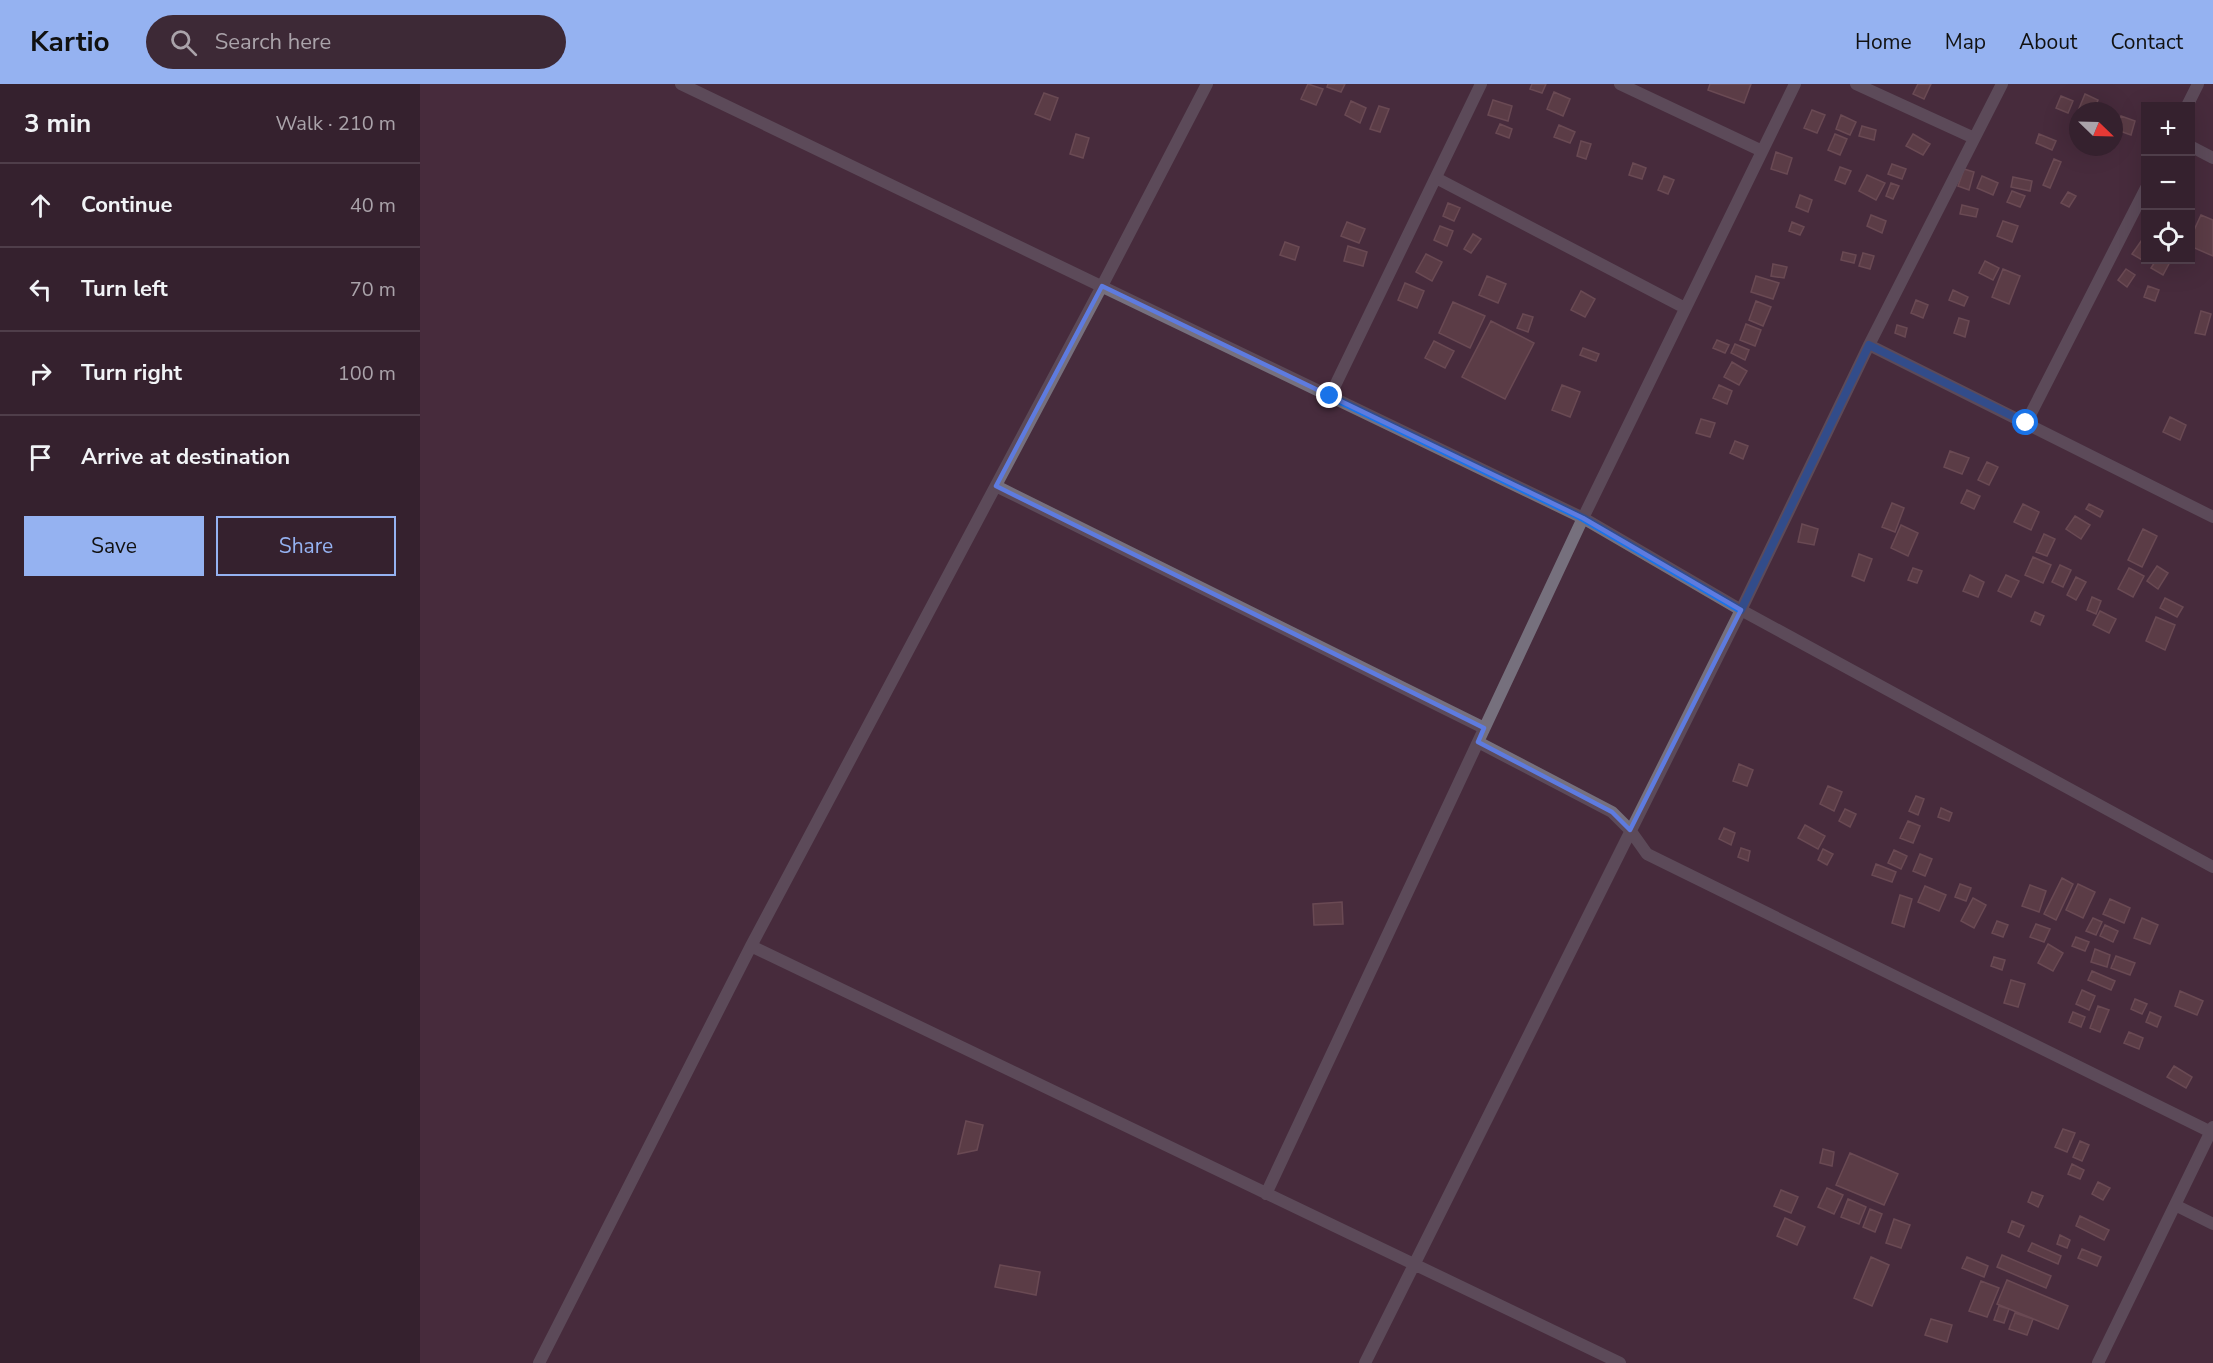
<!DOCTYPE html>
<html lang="en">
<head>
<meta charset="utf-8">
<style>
  :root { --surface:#35212e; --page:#3d2936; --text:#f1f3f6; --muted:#aaa3aa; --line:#4f3e4a; --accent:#95b2f1 }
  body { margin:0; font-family:"Nunito Sans",sans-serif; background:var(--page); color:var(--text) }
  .controls { position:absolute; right:18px; top:18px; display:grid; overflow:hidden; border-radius:0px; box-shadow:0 6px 24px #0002 }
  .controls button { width:54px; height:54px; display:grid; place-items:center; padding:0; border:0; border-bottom:2px solid var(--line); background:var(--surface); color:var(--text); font:30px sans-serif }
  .compass { position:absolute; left:1649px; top:18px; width:54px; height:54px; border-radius:50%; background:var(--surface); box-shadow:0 6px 24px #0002; rotate:113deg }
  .stop { position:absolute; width:18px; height:18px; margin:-14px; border:4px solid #1a73e8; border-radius:50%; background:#fff }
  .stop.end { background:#1a73e8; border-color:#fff; box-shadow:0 2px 6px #0008 }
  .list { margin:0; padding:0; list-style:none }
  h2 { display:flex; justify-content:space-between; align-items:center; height:78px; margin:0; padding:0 24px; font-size:26px }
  h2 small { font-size:20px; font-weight:400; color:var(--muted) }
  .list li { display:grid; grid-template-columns:39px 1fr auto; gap:18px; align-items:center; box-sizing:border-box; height:84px; padding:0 24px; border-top:2px solid var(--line) }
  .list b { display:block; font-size:22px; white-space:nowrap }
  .list em { font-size:20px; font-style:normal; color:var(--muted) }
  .actions { display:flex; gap:12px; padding:18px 24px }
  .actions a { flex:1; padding:14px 0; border:2px solid var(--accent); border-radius:0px; text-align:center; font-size:21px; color:var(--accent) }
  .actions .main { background:var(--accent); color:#111 }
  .icon { flex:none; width:33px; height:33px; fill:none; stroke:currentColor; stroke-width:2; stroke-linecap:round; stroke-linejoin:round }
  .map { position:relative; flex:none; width:1793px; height:1279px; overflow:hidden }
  header { display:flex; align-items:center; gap:36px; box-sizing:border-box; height:84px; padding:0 30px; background:var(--accent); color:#111 }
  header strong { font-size:28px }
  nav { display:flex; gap:33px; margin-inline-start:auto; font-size:21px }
  .search { width:420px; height:54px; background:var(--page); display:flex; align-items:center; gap:15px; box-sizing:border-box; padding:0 21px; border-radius:33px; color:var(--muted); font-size:22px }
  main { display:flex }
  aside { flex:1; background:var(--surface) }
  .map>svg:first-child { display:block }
  .building { fill:#735052; stroke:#946e70; stroke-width:1.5 }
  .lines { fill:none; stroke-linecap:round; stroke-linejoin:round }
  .street { stroke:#76707d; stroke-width:12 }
  .route { stroke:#1a73e8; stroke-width:8 }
  .marked { fill:none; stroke:#5e7bdf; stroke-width:4.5; stroke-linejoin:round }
</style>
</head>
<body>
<header>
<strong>Kartio</strong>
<div class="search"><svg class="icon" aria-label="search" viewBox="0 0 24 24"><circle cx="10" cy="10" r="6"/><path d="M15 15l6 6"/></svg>Search here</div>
<nav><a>Home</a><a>Map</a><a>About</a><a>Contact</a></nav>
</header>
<main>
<aside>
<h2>3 min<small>Walk · 210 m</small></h2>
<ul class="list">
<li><svg class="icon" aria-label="ahead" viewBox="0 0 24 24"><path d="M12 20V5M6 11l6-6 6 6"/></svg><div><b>Continue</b></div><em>40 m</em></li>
<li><svg class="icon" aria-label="left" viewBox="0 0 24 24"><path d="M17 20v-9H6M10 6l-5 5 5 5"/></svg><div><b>Turn left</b></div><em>70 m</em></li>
<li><svg class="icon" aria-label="right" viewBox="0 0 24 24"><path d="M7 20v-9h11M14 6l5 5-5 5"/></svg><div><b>Turn right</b></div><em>100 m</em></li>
<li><svg class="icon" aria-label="arrive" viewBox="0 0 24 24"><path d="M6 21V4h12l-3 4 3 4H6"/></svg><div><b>Arrive at destination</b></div></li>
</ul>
<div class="actions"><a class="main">Save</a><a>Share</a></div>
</aside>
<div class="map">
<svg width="1793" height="1279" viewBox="0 0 1793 1279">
  <rect width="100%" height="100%" fill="#472c3d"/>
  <!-- building -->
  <path class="building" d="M 888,0 L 903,5 L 896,21 L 881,15 Z
    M 908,0 L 925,0 L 921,8 L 907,3 Z
    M 1112,0 L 1126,0 L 1122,9 L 1110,5 Z
    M 1290,0 L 1331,0 L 1324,19 L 1288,6 Z
    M 1498,0 L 1511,0 L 1504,15 L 1493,10 Z
    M 1134,8 L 1150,15 L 1143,32 L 1127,25 Z
    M 624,9 L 638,14 L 630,36 L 615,30 Z
    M 1665,10 L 1678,16 L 1673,27 L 1658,27 Z
    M 1641,12 L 1653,17 L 1648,29 L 1636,24 Z
    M 1073,16 L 1092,22 L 1088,37 L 1068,31 Z
    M 931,17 L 946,24 L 940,39 L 925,31 Z
    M 959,22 L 969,25 L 960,48 L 950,45 Z
    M 1392,26 L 1405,31 L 1397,49 L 1384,44 Z
    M 1421,31 L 1436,38 L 1430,51 L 1416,45 Z
    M 1701,32 L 1715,37 L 1711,51 L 1697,46 Z
    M 1080,40 L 1092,45 L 1089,54 L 1076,49 Z
    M 1139,41 L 1155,48 L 1150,59 L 1134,53 Z
    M 1442,42 L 1456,46 L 1454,56 L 1439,52 Z
    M 656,50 L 669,54 L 663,74 L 650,70 Z
    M 1415,50 L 1427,55 L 1420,71 L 1408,66 Z
    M 1493,50 L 1510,60 L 1503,71 L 1486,62 Z
    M 1619,50 L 1636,57 L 1632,66 L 1616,59 Z
    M 1161,57 L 1171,60 L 1166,75 L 1157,72 Z
    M 1356,68 L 1372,74 L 1367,90 L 1351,85 Z
    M 1634,75 L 1641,78 L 1630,104 L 1623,101 Z
    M 1213,79 L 1226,84 L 1222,95 L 1209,91 Z
    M 1472,80 L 1486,85 L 1482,95 L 1468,90 Z
    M 1420,83 L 1431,87 L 1425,100 L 1415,96 Z
    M 1544,85 L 1554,88 L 1549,106 L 1538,102 Z
    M 1447,91 L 1465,99 L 1456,116 L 1439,107 Z
    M 1244,92 L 1254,96 L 1248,110 L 1238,106 Z
    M 1562,92 L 1578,99 L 1573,111 L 1557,104 Z
    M 1593,93 L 1612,97 L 1610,107 L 1591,103 Z
    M 1471,99 L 1479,102 L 1473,115 L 1466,112 Z
    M 1592,107 L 1605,112 L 1600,123 L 1587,118 Z
    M 1648,108 L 1656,112 L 1649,123 L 1641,119 Z
    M 1380,111 L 1392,116 L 1388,128 L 1376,123 Z
    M 1028,119 L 1040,124 L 1034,137 L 1023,132 Z
    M 1542,121 L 1558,125 L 1556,133 L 1540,130 Z
    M 1451,131 L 1466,137 L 1462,149 L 1447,142 Z
    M 1781,131 L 1793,136 L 1793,172 L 1770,162 L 1770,155 Z
    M 1583,137 L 1598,142 L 1592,158 L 1577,152 Z
    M 927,138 L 945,145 L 939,159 L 921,152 Z
    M 1372,138 L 1384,143 L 1380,151 L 1369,147 Z
    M 1020,142 L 1033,147 L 1027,162 L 1014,156 Z
    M 1053,150 L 1061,155 L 1051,169 L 1044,165 Z
    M 1724,153 L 1726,154 L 1724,177 L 1712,170 Z
    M 865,158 L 879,163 L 875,176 L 860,171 Z
    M 928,162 L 947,168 L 943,182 L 924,177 Z
    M 1423,168 L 1436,171 L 1434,179 L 1421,176 Z
    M 1443,169 L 1454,172 L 1450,185 L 1439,182 Z
    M 1006,170 L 1022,178 L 1012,197 L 996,188 Z
    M 1736,176 L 1751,176 L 1743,191 L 1731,184 Z
    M 1565,177 L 1579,184 L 1573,196 L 1559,189 Z
    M 1353,180 L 1367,183 L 1364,194 L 1351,192 Z
    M 1583,185 L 1600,192 L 1589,220 L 1572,213 Z
    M 1706,185 L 1715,191 L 1707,203 L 1698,196 Z
    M 1067,192 L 1086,200 L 1078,219 L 1059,211 Z
    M 1336,192 L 1359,199 L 1353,215 L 1331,208 Z
    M 985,199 L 1004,207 L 997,224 L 978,216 Z
    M 1728,202 L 1739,206 L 1735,217 L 1724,213 Z
    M 1533,206 L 1548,213 L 1544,222 L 1529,216 Z
    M 1161,207 L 1175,215 L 1165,233 L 1151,226 Z
    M 1496,216 L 1508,221 L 1503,234 L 1491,229 Z
    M 1336,217 L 1351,223 L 1343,242 L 1329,236 Z
    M 1033,218 L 1065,232 L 1050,264 L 1019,249 Z
    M 1781,227 L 1791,230 L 1785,251 L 1775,249 Z
    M 1103,230 L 1113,233 L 1108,248 L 1097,244 Z
    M 1539,234 L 1549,237 L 1545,253 L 1534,249 Z
    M 1071,237 L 1114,259 L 1085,315 L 1042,293 Z
    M 1326,240 L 1341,246 L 1335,262 L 1320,256 Z
    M 1477,241 L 1487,244 L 1485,253 L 1475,249 Z
    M 1297,256 L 1309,261 L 1305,269 L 1293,264 Z
    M 1014,257 L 1034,267 L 1025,284 L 1005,274 Z
    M 1315,260 L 1329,266 L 1325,276 L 1311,269 Z
    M 1163,264 L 1179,270 L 1176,277 L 1160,271 Z
    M 1312,278 L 1327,287 L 1319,301 L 1304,293 Z
    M 1142,301 L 1160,308 L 1150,333 L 1132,326 Z
    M 1299,301 L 1312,307 L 1307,320 L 1293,314 Z
    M 1750,333 L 1766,341 L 1760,356 L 1743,348 Z
    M 1281,335 L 1295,339 L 1290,353 L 1276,349 Z
    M 1315,357 L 1328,362 L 1323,375 L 1310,369 Z
    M 1530,367 L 1549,374 L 1542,390 L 1524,383 Z
    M 1567,378 L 1578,383 L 1569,401 L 1558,396 Z
    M 1547,406 L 1560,412 L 1554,425 L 1541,419 Z
    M 1472,419 L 1484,424 L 1475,448 L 1462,443 Z
    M 1603,420 L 1619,428 L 1611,446 L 1594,438 Z
    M 1669,420 L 1683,427 L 1680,433 L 1666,425 Z
    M 1655,432 L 1670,441 L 1661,455 L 1646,445 Z
    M 1382,440 L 1398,445 L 1394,461 L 1378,458 Z
    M 1481,441 L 1498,449 L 1488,472 L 1471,464 Z
    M 1723,445 L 1737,452 L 1722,483 L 1708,476 Z
    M 1624,450 L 1635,455 L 1627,472 L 1616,468 Z
    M 1439,470 L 1452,475 L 1444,497 L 1432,492 Z
    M 1613,473 L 1631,481 L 1623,499 L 1605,491 Z
    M 1640,481 L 1651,486 L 1643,503 L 1632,498 Z
    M 1737,482 L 1748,489 L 1738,505 L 1727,497 Z
    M 1493,484 L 1502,487 L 1497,499 L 1488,496 Z
    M 1709,484 L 1724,492 L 1713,513 L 1698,505 Z
    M 1550,491 L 1564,498 L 1558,513 L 1543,507 Z
    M 1586,491 L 1599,497 L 1591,513 L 1578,507 Z
    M 1656,493 L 1666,498 L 1656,516 L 1647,511 Z
    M 1672,513 L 1681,517 L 1676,530 L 1667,526 Z
    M 1745,514 L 1763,523 L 1757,533 L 1740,524 Z
    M 1680,527 L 1696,535 L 1689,549 L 1673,541 Z
    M 1615,528 L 1624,532 L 1620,541 L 1611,537 Z
    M 1736,533 L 1755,541 L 1745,566 L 1726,557 Z
    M 1319,680 L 1333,686 L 1327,702 L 1313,697 Z
    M 1408,702 L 1422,708 L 1414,727 L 1400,720 Z
    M 1496,712 L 1504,715 L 1498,731 L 1489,727 Z
    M 1521,724 L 1532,729 L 1529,737 L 1518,733 Z
    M 1425,725 L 1436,730 L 1430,743 L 1419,737 Z
    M 1488,737 L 1500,742 L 1493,759 L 1480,754 Z
    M 1385,741 L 1405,752 L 1398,765 L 1378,754 Z
    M 1304,744 L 1315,749 L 1311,761 L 1299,755 Z
    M 1321,764 L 1330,767 L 1328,777 L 1318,773 Z
    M 1403,765 L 1413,770 L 1407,781 L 1398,776 Z
    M 1474,766 L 1487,772 L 1481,785 L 1468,779 Z
    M 1500,770 L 1512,775 L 1505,792 L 1493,787 Z
    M 1456,780 L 1476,788 L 1472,798 L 1452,791 Z
    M 1642,794 L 1653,800 L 1636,836 L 1624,830 Z
    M 1540,800 L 1551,804 L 1546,817 L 1535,813 Z
    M 1658,800 L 1675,808 L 1663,834 L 1646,826 Z
    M 1610,801 L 1626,807 L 1619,828 L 1602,822 Z
    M 1505,802 L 1526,811 L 1519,827 L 1498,818 Z
    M 1480,811 L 1492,815 L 1484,843 L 1472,839 Z
    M 1553,814 L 1566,821 L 1554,844 L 1541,837 Z
    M 1690,815 L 1710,824 L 1704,839 L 1683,830 Z
    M 922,818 L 923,840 L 894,841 L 893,820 Z
    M 1673,834 L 1682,838 L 1676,851 L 1666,847 Z
    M 1722,834 L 1738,841 L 1730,860 L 1714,854 Z
    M 1577,837 L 1588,841 L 1583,853 L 1572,849 Z
    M 1616,840 L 1630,845 L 1624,858 L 1610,853 Z
    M 1685,841 L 1698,847 L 1693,858 L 1680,852 Z
    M 1656,853 L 1669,858 L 1665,867 L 1652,862 Z
    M 1628,860 L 1643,869 L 1633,887 L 1618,879 Z
    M 1675,865 L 1690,871 L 1687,883 L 1671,878 Z
    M 1696,872 L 1715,879 L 1710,891 L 1691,884 Z
    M 1574,873 L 1585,876 L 1582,886 L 1571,882 Z
    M 1672,887 L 1695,897 L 1691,906 L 1668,896 Z
    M 1591,896 L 1605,900 L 1598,923 L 1584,919 Z
    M 1662,906 L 1675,912 L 1669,926 L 1656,920 Z
    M 1760,907 L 1783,917 L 1777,931 L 1755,922 Z
    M 1715,915 L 1727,920 L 1722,930 L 1711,925 Z
    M 1678,922 L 1689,926 L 1680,948 L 1670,944 Z
    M 1653,928 L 1665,933 L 1661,943 L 1649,938 Z
    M 1730,928 L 1741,933 L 1737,943 L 1726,938 Z
    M 1709,948 L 1723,954 L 1719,965 L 1704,959 Z
    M 1754,982 L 1772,993 L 1766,1004 L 1747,993 Z
    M 546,1037 L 563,1041 L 557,1066 L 538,1070 Z
    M 1643,1045 L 1655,1049 L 1647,1068 L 1635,1063 Z
    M 1660,1057 L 1669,1061 L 1662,1077 L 1653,1073 Z
    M 1403,1065 L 1414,1068 L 1412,1082 L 1400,1079 Z
    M 1430,1069 L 1478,1090 L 1464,1121 L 1416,1101 Z
    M 1652,1080 L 1664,1086 L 1660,1095 L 1648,1090 Z
    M 1678,1098 L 1690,1104 L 1683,1116 L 1672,1110 Z
    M 1407,1104 L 1423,1111 L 1414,1130 L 1398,1123 Z
    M 1361,1106 L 1378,1113 L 1371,1129 L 1354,1122 Z
    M 1612,1108 L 1623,1112 L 1618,1123 L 1608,1118 Z
    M 1428,1115 L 1446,1123 L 1439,1140 L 1421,1133 Z
    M 1450,1125 L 1462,1130 L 1455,1148 L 1443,1143 Z
    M 1660,1132 L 1689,1146 L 1684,1156 L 1656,1142 Z
    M 1365,1134 L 1385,1143 L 1377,1161 L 1357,1152 Z
    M 1474,1135 L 1490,1141 L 1481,1164 L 1466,1159 Z
    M 1592,1137 L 1604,1142 L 1599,1153 L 1588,1148 Z
    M 1640,1151 L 1650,1156 L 1647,1164 L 1637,1160 Z
    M 1612,1159 L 1641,1172 L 1638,1180 L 1608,1167 Z
    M 1662,1165 L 1681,1173 L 1677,1182 L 1658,1174 Z
    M 1582,1171 L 1631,1192 L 1626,1204 L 1577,1183 Z
    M 1451,1173 L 1469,1181 L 1452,1222 L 1434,1214 Z
    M 1547,1173 L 1568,1182 L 1564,1193 L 1542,1184 Z
    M 580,1181 L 620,1188 L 616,1211 L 575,1203 Z
    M 1587,1196 L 1648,1222 L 1638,1245 L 1577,1220 Z
    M 1561,1197 L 1579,1204 L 1567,1233 L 1549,1227 Z
    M 1579,1222 L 1589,1225 L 1584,1239 L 1574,1236 Z
    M 1595,1229 L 1613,1235 L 1607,1251 L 1589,1245 Z
    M 1511,1235 L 1532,1241 L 1527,1258 L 1505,1251 Z"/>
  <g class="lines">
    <!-- street -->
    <path class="street" d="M 261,0 L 1163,434 L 1321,526 L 1793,783
      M 1200,0 L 1342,67
      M 1436,0 L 1554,54
      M 1767,22 L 1778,0
      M 1770,62 L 1793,74
      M 1016,94 L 1265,224
      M 1449,261 L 1793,433
      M 910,312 L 1061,0
      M 1606,339 L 1726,104
      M 576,402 L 1064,644
      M 1058,658 L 1192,728 L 1210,746 L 1227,770 L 1791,1048
      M 331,862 L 1200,1279
      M 846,1110 L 1163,434 L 1375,0
      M 1755,1121 L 1793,1140
      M 119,1279 L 331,862 L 682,202 L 787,0
      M 945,1279 L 1321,526 L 1449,261 L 1582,0
      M 1678,1279 L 1793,1043"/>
  </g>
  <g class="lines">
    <!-- route -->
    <path class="route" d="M 910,312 L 1163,434 L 1321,526 L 1449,261 L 1606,339"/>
  </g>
  <!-- marked area -->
  <path d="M0 0H1793V1279H0ZM 682,202 L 1163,434 L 1321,526 L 1210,746 L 1192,728 L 1058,658 L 1064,644 L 576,402 Z" fill="#472c3d" fill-opacity=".55" fill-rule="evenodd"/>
  <path class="marked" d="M 682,202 L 1163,434 L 1321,526 L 1210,746 L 1192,728 L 1058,658 L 1064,644 L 576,402 Z"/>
</svg>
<div class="controls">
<button>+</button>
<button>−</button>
<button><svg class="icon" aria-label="locate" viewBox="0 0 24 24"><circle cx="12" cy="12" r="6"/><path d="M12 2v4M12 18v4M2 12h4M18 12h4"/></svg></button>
</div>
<svg class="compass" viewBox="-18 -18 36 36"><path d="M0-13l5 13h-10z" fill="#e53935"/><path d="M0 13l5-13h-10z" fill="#aaa3aa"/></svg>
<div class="stop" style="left:1606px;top:339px"></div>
<div class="stop end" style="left:910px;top:312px"></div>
</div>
</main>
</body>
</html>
